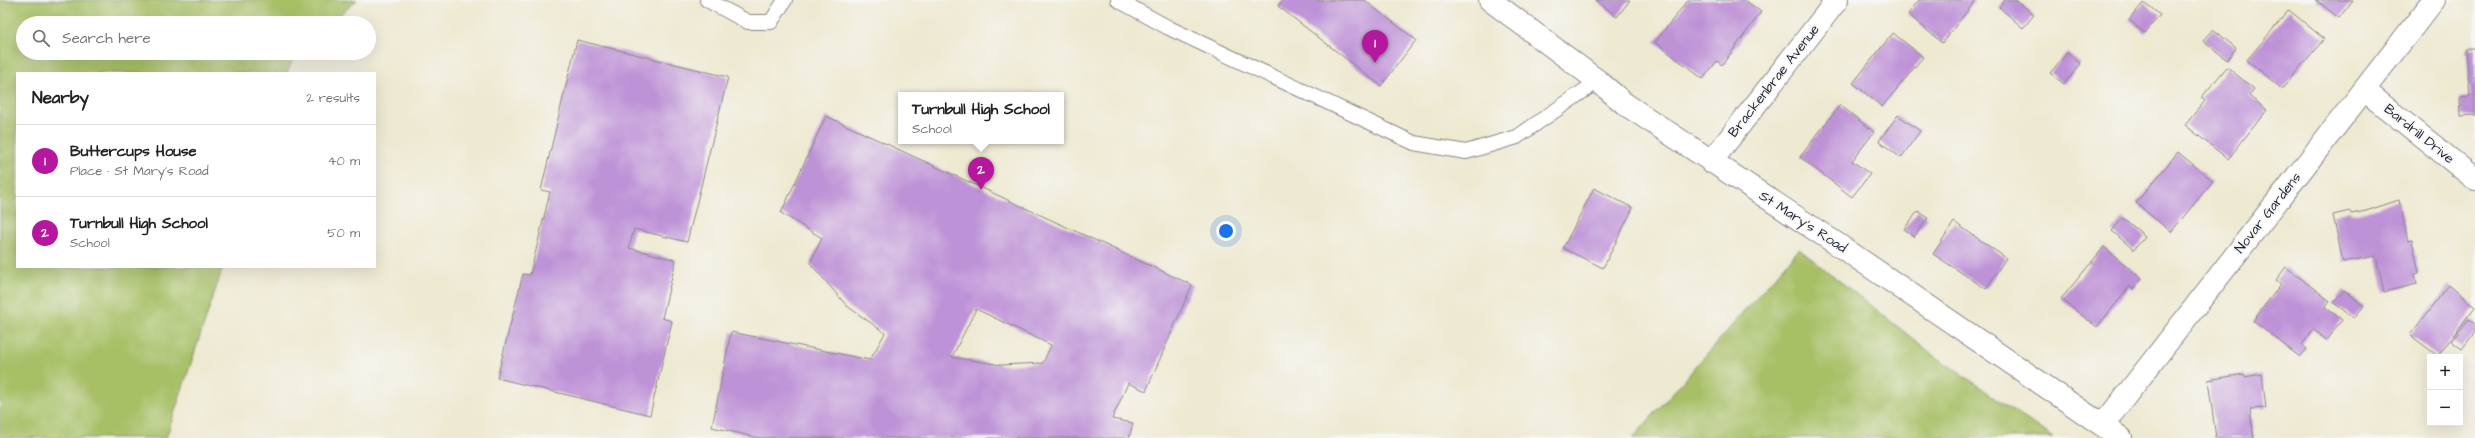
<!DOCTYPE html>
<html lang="en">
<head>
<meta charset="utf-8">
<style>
  :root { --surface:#fff; --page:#f2f2f2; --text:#222; --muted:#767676; --line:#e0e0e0; --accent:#b5179e }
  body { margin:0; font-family:"Architects Daughter",sans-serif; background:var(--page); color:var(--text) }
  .controls { position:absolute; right:12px; bottom:12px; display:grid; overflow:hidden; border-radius:0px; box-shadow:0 4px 16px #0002 }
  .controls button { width:36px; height:36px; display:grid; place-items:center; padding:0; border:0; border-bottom:1px solid var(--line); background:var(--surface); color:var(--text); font:20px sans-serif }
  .you { position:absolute; left:1226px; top:231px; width:14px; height:14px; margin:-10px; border:3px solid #fff; border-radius:50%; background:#1a73e8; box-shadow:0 0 0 6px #1a73e833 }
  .badge { display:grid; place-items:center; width:26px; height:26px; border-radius:50%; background:var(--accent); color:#fff; font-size:13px; font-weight:700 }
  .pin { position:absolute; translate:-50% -33px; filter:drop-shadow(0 1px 2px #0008) }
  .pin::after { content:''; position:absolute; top:21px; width:14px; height:12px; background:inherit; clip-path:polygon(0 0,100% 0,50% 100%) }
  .popup { position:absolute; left:898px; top:92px; width:166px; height:52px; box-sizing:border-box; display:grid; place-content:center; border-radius:0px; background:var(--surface); filter:drop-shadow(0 1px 3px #0005); font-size:13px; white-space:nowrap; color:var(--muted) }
  .popup b { font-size:15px; color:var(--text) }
  .popup::after { content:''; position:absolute; left:50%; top:100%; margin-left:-8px; border:8px solid transparent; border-top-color:var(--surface) }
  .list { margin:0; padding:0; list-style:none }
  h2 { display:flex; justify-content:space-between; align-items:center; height:52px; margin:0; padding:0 16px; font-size:17px }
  h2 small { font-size:13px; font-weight:400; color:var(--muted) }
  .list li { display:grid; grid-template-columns:26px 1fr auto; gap:12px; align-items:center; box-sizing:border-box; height:72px; padding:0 16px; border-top:1px solid var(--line) }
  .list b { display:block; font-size:15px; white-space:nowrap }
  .list p { margin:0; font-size:13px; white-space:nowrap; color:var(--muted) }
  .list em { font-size:13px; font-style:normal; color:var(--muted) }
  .icon { flex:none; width:22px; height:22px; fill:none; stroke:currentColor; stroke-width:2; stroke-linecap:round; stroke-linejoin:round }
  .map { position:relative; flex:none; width:2475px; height:438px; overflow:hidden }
  .search { position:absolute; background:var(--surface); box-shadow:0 4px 16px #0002; left:16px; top:16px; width:360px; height:44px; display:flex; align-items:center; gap:10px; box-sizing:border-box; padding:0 14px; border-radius:22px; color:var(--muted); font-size:15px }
  .panel { position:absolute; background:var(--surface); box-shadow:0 4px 16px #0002; left:16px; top:72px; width:360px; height:196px; border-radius:0px }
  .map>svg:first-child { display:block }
  .grass { fill:#a7c066; stroke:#647150 }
  .building { fill:#be92d7; fill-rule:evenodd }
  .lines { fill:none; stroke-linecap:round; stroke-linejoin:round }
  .lane-casing { stroke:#888686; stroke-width:16 }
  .street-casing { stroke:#888686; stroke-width:24 }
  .lane { stroke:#fff; stroke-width:14 }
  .street { stroke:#fff; stroke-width:22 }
  .labels { text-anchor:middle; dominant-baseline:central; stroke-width:3; stroke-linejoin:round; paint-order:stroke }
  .street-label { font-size:14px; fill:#22223b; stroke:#f6f6f2 }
</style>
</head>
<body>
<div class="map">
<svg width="2475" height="438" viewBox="0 0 2475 438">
  <rect width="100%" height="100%" fill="#f6f6f2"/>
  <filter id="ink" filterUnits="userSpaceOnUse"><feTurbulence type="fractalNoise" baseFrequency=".025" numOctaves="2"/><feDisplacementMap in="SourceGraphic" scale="8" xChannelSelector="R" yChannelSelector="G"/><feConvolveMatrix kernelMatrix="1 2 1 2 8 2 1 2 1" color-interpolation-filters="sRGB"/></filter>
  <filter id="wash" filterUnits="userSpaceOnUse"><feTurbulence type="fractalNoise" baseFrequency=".012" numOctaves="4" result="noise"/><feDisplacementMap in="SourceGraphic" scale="16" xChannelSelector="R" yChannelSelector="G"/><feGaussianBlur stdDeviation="0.9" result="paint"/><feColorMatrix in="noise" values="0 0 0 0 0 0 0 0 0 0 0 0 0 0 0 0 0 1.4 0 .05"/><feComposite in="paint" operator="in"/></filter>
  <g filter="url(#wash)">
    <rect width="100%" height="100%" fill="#eee9d1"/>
    <!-- grass -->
    <path class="grass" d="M 0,0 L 357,0 L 331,23 L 23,23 L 23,53 L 296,53 L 287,73 L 17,73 L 17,267 L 223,267 L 166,438 L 0,438 Z
      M 1799,249 L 1931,353 L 2053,438 L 1633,438 Z"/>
    <g id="blocks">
      <!-- building -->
      <path class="building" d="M 1283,0 L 1364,0 L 1416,40 L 1381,86 L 1278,6 Z
        M 1596,0 L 1630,0 L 1617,17 Z
        M 1688,0 L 1745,0 L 1761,12 L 1722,65 L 1717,61 L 1703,79 L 1655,42 Z
        M 1919,0 L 1976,0 L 1942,43 L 1908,14 Z
        M 2005,0 L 2016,0 L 2034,15 L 2023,28 L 1999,7 Z
        M 2316,0 L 2353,0 L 2339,18 Z
        M 2144,2 L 2160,15 L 2145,33 L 2129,20 Z
        M 2289,10 L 2324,39 L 2282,89 L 2247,60 Z
        M 2213,29 L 2236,48 L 2227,60 L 2203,40 Z
        M 1893,33 L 1923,57 L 1882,107 L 1853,83 Z
        M 577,40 L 728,77 L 687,242 L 634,229 L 629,248 L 676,260 L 662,318 L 672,321 L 650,415 L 497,378 L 523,274 L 530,275 L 550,192 L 541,190 Z
        M 2466,49 L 2475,49 L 2475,115 L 2461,116 L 2460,97 L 2470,96 Z
        M 2067,53 L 2081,64 L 2064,84 L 2050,73 Z
        M 2227,67 L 2254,89 L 2249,96 L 2267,110 L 2228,159 L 2185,125 L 2205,101 L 2201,98 Z
        M 1840,105 L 1874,132 L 1852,161 L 1870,174 L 1852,197 L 1800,157 Z
        M 1898,115 L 1920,131 L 1901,158 L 1879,141 Z
        M 826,116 L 1192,285 L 1146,391 L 1128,383 L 1112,419 L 1133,423 L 1129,438 L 759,438 L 712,427 L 731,332 L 870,360 L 885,333 L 847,306 L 810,263 L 822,238 L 781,213 ZM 976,309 L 1051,345 L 1043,363 L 1001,365 L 952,357 Z
        M 2178,152 L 2213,181 L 2171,232 L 2136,203 Z
        M 1594,188 L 1633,208 L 1603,268 L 1563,248 Z
        M 2399,200 L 2408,241 L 2412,240 L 2419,273 L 2415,274 L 2417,284 L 2384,292 L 2376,256 L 2343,262 L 2333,215 L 2350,211 L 2351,214 L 2366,211 Z
        M 1918,211 L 1928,218 L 1914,237 L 1904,229 Z
        M 2123,218 L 2145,236 L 2134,250 L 2112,231 Z
        M 1954,222 L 2006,258 L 1986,289 L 1933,254 Z
        M 2104,247 L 2142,279 L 2133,289 L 2130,286 L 2097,327 L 2061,299 Z
        M 2286,267 L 2330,301 L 2325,307 L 2342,320 L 2326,340 L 2313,329 L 2302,345 L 2307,349 L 2300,357 L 2253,321 L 2281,284 L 2276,280 Z
        M 2449,285 L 2475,307 L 2438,356 L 2410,335 Z
        M 2344,290 L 2364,306 L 2354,318 L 2334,303 Z
        M 2469,319 L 2475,324 L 2475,332 L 2462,349 L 2451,341 Z
        M 2244,374 L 2245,377 L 2262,374 L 2266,408 L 2250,409 L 2254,438 L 2216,438 L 2208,380 Z"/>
    </g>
  </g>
  <g filter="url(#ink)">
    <use href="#blocks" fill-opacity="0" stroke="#888686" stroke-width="1"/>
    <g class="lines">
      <!-- lane casing -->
      <g class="lane-casing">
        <path id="lane" d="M 707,0 L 748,22 L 771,22 L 785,0
          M 1118,0 L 1169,28 L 1414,143 L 1466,152 L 1517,137 L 1598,81"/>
      </g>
      <!-- street casing -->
      <g class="street-casing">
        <path id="street" d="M 1490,0 L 1598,81 L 1625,104 L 1843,248 L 2121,438
          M 2364,90 L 2475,179
          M 1711,162 L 1837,0
          M 2103,425 L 2434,0"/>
      </g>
      <!-- lane -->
      <use href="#lane" class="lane"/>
      <!-- street -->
      <use href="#street" class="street"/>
    </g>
  </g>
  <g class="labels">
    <!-- street labels -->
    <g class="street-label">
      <text transform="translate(1774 81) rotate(-52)">Brackenbrae Avenue</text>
      <text transform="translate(2419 134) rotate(39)">Bardrill Drive</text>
      <text transform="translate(2268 213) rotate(-52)">Novar Gardens</text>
      <text transform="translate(1803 222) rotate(33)">St Mary's Road</text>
    </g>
  </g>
</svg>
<div class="controls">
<button>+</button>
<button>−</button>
</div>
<div class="you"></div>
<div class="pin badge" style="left:1375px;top:63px">1</div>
<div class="pin badge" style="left:981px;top:190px">2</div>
<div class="popup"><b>Turnbull High School</b>School</div>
<div class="search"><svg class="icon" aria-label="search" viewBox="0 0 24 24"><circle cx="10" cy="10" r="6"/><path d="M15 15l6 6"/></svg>Search here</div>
<section class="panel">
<h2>Nearby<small>2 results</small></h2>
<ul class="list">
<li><span class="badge">1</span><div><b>Buttercups House</b><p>Place · St Mary's Road</p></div><em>40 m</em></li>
<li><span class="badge">2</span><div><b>Turnbull High School</b><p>School</p></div><em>50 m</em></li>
</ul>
</section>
</div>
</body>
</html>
